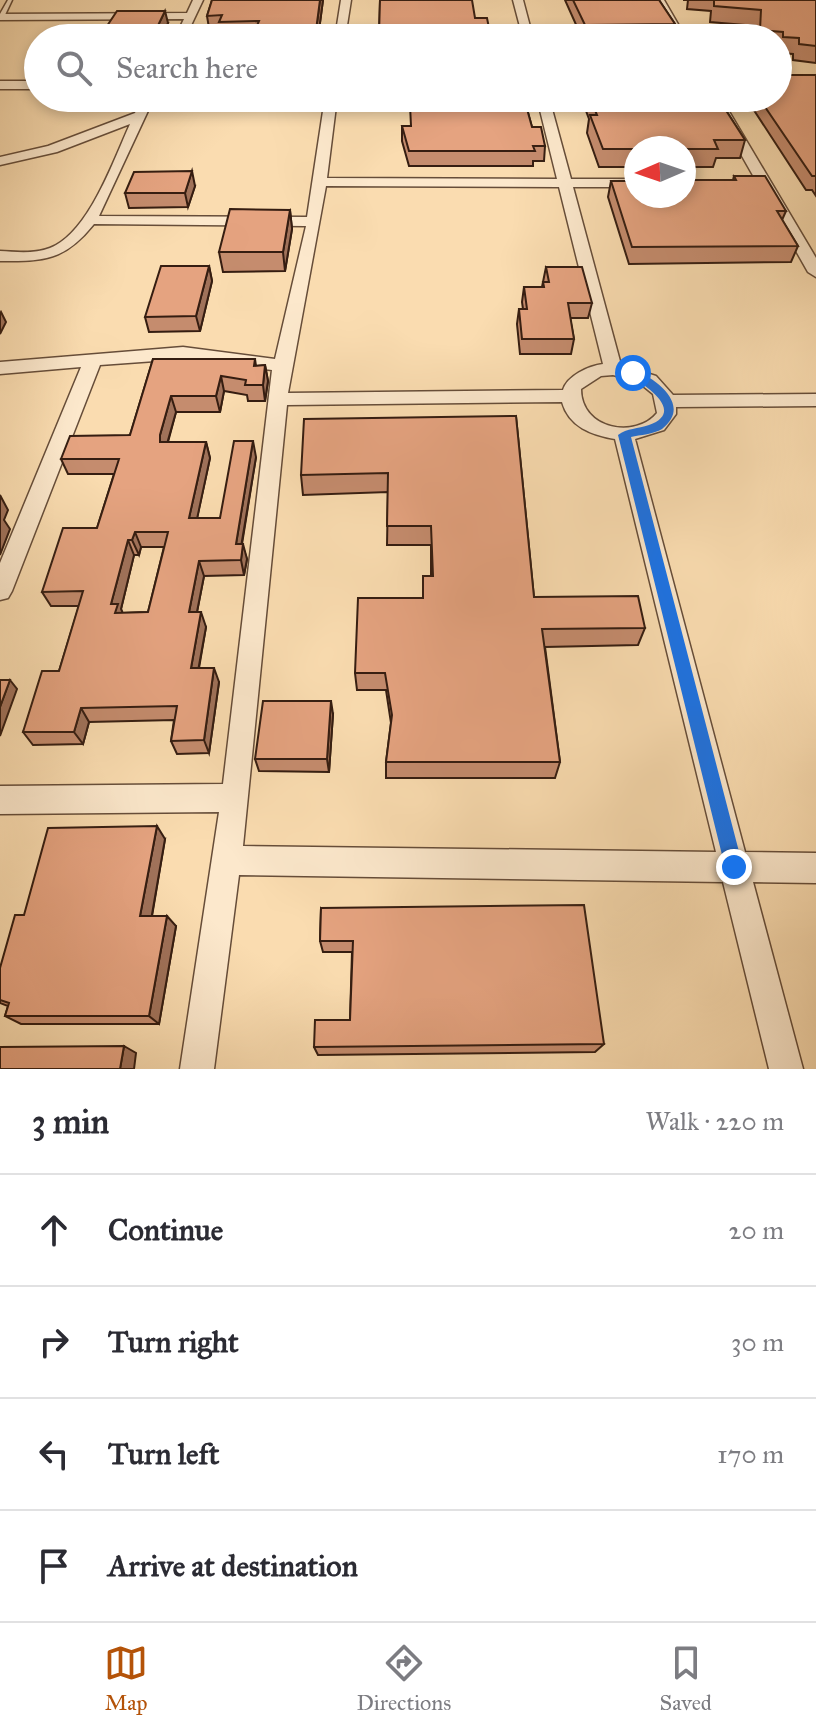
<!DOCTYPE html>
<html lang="en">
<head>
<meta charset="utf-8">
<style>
  :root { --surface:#fff; --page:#f7f7f7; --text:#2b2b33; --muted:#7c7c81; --line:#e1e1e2; --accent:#b45309 }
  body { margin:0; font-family:"IM FELL Great Primer",serif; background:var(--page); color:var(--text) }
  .compass { position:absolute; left:624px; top:136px; width:72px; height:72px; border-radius:50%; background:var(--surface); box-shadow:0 4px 12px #0003; rotate:268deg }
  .stop { position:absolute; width:24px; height:24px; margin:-18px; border:6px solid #1a73e8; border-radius:50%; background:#fff }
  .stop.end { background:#1a73e8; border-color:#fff; box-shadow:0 2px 8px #0008 }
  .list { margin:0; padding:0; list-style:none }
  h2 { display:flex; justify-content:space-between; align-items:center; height:104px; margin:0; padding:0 32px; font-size:34px }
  h2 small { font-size:26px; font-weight:400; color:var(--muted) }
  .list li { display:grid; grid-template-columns:52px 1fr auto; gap:24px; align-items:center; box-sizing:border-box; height:112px; padding:0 32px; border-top:2px solid var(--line) }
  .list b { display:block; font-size:30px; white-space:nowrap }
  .list em { font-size:26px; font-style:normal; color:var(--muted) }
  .icon { flex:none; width:44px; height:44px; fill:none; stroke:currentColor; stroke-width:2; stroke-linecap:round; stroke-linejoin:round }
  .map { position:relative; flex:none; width:816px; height:1069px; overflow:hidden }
  .search { position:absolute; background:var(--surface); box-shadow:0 4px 12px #0003; left:24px; right:24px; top:24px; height:88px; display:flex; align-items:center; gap:20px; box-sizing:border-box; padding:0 28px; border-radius:44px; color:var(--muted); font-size:30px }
  .sheet { height:552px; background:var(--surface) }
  nav { display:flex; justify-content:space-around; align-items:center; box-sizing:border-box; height:112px; border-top:2px solid var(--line); background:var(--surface); font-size:22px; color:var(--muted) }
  nav a { display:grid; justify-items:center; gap:4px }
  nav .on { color:var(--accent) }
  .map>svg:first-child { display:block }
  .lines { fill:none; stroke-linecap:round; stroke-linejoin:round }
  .service-casing { stroke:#664d39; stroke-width:3 }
  .minor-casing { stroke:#664d39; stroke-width:3 }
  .service { fill:#fce8cc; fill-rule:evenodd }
  .minor { fill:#fce8cc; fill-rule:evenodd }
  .wall { fill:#c58c6e; stroke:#351d11; stroke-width:2; fill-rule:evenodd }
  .shaded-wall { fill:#a0725a; stroke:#351d11; stroke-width:2 }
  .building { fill:#e5a380; stroke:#351d11; stroke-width:2; fill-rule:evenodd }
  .route { fill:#1a73e8 }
</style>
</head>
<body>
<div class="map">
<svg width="816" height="1069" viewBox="0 0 816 1069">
  <rect width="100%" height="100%" fill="#fadcb0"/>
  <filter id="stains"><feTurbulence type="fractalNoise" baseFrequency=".0025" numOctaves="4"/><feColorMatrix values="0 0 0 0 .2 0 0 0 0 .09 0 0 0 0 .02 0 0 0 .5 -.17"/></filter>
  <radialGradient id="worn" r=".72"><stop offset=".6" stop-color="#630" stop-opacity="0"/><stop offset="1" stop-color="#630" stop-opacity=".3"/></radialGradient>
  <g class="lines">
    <!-- service casing -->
    <g class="service-casing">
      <path id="service" d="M 8,0 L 12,0 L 4,17 L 0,18 L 0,14 Z"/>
    </g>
    <!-- minor casing -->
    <g class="minor-casing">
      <path id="minor" d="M 193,0 L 203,0 L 185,38 L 175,38 L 184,19 L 0,20 L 0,14 L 187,13 Z
        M 341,0 L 351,0 L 345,38 L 335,38 Z
        M 513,0 L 523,0 L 533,38 L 523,38 Z
        M 654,0 L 664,0 L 686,38 L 676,38 Z
        M 0,81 L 38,81 L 38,89 L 0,89 Z
        M 142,98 L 153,100 L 99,216 L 307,217 L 325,98 L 337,98 L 327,178 L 557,179 L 537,98 L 549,98 L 571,179 L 636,179 L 636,187 L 573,187 L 621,365 L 656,376 L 673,395 L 816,394 L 816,406 L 676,407 L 676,414 L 664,430 L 635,439 L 745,852 L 816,853 L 816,883 L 753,882 L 803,1069 L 769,1069 L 723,882 L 239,875 L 214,1069 L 180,1069 L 219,812 L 0,814 L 0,786 L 223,784 L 272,370 L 183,359 L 100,365 L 12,591 L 8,598 L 0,600 L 0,563 L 81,367 L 0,374 L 0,362 L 183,347 L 275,359 L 306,226 L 94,224 C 64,261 45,261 0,261 L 0,251 C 16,252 35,254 50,248 C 89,233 114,159 130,124 L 57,152 L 0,165 L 0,157 L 48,146 L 135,113 ZM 326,186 L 559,187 L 603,364 C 588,366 567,376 563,390 L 288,393 ZM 613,375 L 637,381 L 653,394 L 657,413 C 636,439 581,430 581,389 L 601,376 ZM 562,402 C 569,427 592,435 615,439 L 716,852 L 243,846 L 287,405 Z
        M 709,98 L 721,98 L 816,258 L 816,277 L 808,272 Z"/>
    </g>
    <!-- service -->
    <use href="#service" class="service"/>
    <!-- minor -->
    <use href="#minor" class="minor"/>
  </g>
  <!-- wall -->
  <path class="wall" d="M 212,0 L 323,0 L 318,38 L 257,38 L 257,34 L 221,34 L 220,28 L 209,28 L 207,16 Z
    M 380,0 L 475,18 L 490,33 L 489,38 L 379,38 Z
    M 565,0 L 659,0 L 675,24 L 671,38 L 582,38 Z
    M 683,0 L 816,0 L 816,63 L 793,60 L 793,54 L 778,53 L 778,38 L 756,38 L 756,26 L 710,22 L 711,11 L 687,9 L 688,0 Z
    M 168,23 L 161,38 L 107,38 L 105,29 Z
    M 816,75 L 816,196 L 812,190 L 806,190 L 746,98 L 778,98 Z
    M 486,98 L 524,98 L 532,127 L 545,146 L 544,161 L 533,161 L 533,166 L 409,166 L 402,141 L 402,126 L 410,126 L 487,103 Z
    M 586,98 L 718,98 L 745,140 L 740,158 L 716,158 L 713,167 L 684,167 L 684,148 L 636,148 L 636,167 L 599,167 L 587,133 L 589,119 L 585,108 Z
    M 734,176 L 786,211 L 782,220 L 798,246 L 791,262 L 629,264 L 608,197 L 611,181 L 733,180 Z
    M 195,186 L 188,207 L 129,208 L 125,193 Z
    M 290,210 L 292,229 L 285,271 L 223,272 L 219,252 Z
    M 209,266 L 212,281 L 200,331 L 149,332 L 145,317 Z
    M 546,267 L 592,303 L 588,318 L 570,318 L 574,339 L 571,354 L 520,354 L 517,324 L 519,309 L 523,309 L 522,302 L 524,287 L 542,287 Z
    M 153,359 L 255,359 L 256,366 L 265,365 L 268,381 L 265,401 L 248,401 L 247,395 L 224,391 L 220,412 L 176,412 L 168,442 L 206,442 L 210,458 L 197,518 L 220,518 L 256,457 L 242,544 L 247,559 L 244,575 L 204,576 L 197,612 L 206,627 L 199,668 L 219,682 L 209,753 L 177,754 L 171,741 L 174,720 L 89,722 L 83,744 L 33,745 L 23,732 L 59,671 L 79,606 L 51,606 L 42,592 L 97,528 L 114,474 L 68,474 L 61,459 L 130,435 ZM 141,547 L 164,547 L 148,612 L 122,613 L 121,609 L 134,555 L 139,555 Z
    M 516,416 L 534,597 L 645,628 L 638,645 L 545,647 L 560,762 L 555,778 L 386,778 L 386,762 L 391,723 L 386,690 L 357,690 L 355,673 L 423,598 L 431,576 L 431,545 L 387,545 L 388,492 L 303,495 L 301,475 Z
    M 333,714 L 329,772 L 259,771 L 255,759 Z
    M 165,839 L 152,916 L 176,926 L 159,1024 L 21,1024 L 5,1016 L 8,1006 L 0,1003 L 0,968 L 24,915 Z
    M 321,908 L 604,1044 L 595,1052 L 318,1055 L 314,1047 L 350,1020 L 352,952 L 323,952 L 320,941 Z"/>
  <!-- shaded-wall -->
  <path class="shaded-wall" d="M 320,0 L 323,0 L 318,38 L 315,38 Z
    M 165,11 L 168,23 L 161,38 L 152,38 Z
    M 192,171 L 195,186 L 188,207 L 185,193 Z
    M 290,210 L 292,229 L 285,271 L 283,252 Z
    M 209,266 L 212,281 L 200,331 L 196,316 Z
    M 1,312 L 6,322 L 0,334 L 0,314 Z
    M 265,365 L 268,381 L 265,401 L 263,385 Z
    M 221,376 L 224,391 L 220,412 L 216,396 Z
    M 171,396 L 176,412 L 165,451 L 160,442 L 160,435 Z
    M 253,441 L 256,457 L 239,559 L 236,544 Z
    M 206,442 L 210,458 L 194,533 L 189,518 Z
    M 0,495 L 8,510 L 4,520 L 10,529 L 0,555 Z
    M 135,532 L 141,547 L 139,555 L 132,540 Z
    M 128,540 L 134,555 L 121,609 L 125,618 L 122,627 L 111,604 Z
    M 243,544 L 247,559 L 244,575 L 241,560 Z
    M 199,561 L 204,576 L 194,627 L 189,612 Z
    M 201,612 L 206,627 L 196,682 L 191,668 Z
    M 214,668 L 219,682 L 209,753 L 204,740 Z
    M 10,680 L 17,689 L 0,736 L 0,707 Z
    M 331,701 L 333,714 L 329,772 L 327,759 Z
    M 81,708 L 89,722 L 83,744 L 74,732 Z
    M 157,826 L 165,839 L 150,926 L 140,916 Z
    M 167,916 L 176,926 L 159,1024 L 149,1016 Z
    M 124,1046 L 136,1053 L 134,1069 L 120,1069 Z"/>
  <!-- building -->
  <path class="building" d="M 212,0 L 320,0 L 315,38 L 258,38 L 261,28 L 256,28 L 259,21 L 219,22 L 222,15 L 207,16 Z
    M 380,0 L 472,0 L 475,18 L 487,18 L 490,33 L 379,34 Z
    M 573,0 L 659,0 L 675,24 L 585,25 Z
    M 714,0 L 816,0 L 816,46 L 799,44 L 799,38 L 783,37 L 783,32 L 760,30 L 761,10 L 714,6 Z
    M 117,11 L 165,11 L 152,38 L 117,38 L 122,29 L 105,29 Z
    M 778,75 L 816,75 L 816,176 L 812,176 L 759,98 L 778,98 Z
    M 489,98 L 524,98 L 532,127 L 541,127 L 545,146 L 533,146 L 535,151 L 409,151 L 402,126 L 411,126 L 410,105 L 490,103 Z
    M 590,98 L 718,98 L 745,140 L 714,140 L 718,149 L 603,149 L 590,115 L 597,115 Z
    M 192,171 L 185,193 L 125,193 L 134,172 Z
    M 734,176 L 765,176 L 786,211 L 777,211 L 798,246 L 632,247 L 611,181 L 636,181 L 636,196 L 684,196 L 684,180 L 736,180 Z
    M 230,209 L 290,210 L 283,252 L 219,252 Z
    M 161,266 L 209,266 L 196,316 L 145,317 Z
    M 546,267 L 582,267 L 592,303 L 568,303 L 574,339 L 522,339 L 519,309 L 527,309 L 524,287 L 544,287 L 543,282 L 549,282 Z
    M 153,359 L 255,359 L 254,366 L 265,365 L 263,385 L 245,385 L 246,380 L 221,376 L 216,396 L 171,396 L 160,435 L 160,442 L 206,442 L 189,518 L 220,518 L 234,441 L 253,441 L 236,544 L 243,544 L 241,560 L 199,561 L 189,612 L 201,612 L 191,668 L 214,668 L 204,740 L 171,741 L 177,706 L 81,708 L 74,732 L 23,732 L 42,671 L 59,671 L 83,591 L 42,592 L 63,528 L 97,528 L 119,459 L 61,459 L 70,436 L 130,435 ZM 135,532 L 168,532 L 148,612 L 115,613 L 118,604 L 111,604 L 128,540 L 132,540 Z
    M 516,416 L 534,597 L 638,596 L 645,628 L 542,629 L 560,762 L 386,762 L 392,715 L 385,673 L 355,673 L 358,598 L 423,598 L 423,576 L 433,576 L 431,526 L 387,526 L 388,473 L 301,475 L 304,419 Z
    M 0,680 L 10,680 L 0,707 Z
    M 263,701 L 331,701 L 327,759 L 255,759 Z
    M 157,826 L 140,916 L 167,916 L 149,1016 L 5,1016 L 9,1003 L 0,1000 L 0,968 L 15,915 L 24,915 L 48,828 Z
    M 584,905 L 604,1044 L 314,1047 L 315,1020 L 350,1020 L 353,941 L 320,941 L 321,908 Z
    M 124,1046 L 120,1069 L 0,1069 L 0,1047 Z"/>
  <!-- route -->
  <path class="route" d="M 633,369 C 655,378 693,405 662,429 C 654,434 640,435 631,437 L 743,867 L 734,875 L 725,867 L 618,435 C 627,428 638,429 649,425 C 687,411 643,384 629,375 Z"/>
  <rect width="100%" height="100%" filter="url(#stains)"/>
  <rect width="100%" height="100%" fill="url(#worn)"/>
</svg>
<svg class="compass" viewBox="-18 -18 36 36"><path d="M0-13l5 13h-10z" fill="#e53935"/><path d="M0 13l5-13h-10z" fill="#7c7c81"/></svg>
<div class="stop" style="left:633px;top:373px"></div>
<div class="stop end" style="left:734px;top:867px"></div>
<div class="search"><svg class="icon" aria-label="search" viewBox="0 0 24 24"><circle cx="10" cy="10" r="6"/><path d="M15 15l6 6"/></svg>Search here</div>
</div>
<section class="sheet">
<h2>3 min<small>Walk · 220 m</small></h2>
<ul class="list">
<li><svg class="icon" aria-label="ahead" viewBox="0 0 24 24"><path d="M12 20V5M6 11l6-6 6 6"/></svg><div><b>Continue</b></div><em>20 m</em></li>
<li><svg class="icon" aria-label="right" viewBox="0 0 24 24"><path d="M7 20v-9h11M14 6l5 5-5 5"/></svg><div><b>Turn right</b></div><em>30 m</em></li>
<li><svg class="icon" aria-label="left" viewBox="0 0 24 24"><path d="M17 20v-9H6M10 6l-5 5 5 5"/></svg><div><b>Turn left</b></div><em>170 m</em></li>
<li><svg class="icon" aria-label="arrive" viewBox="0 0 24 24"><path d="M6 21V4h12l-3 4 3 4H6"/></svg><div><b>Arrive at destination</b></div></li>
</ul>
</section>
<nav>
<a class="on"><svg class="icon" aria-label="map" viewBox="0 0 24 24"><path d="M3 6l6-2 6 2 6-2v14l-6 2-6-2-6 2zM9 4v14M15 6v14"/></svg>Map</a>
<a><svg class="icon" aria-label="directions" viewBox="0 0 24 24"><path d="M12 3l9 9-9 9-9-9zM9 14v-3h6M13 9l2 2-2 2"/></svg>Directions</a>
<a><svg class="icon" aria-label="saved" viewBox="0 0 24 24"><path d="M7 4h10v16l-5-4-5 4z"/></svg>Saved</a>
</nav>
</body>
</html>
